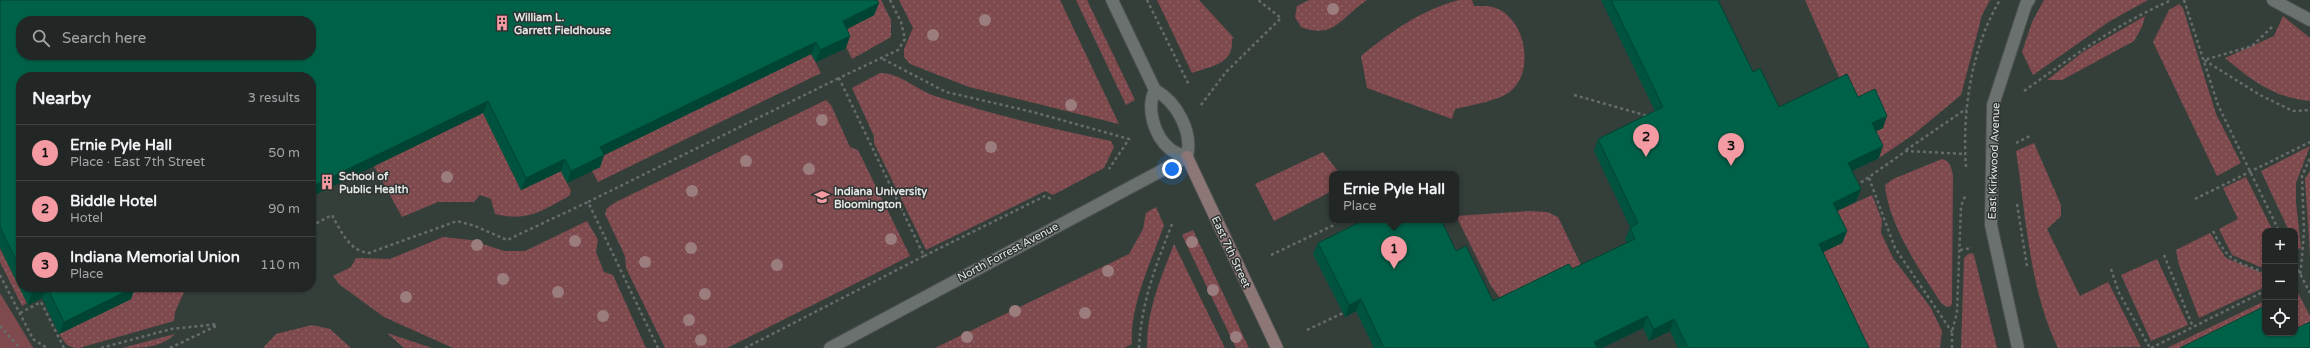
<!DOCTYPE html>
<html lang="en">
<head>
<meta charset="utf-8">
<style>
  :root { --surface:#222625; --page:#2e3232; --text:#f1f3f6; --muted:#a2a5a7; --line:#3f4342; --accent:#f49aa2 }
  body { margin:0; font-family:"Varela Round",sans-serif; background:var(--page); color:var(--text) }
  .controls { position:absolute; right:12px; bottom:12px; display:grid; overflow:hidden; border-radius:8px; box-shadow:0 1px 3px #0004 }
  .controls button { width:36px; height:36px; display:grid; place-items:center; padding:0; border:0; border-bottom:1px solid var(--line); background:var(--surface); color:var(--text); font:20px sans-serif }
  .you { position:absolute; left:1172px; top:169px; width:14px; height:14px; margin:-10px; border:3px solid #fff; border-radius:50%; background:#1a73e8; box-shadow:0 0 0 6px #1a73e833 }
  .badge { display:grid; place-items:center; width:26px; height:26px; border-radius:50%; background:var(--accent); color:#111; font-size:13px; font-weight:700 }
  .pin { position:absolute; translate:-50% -33px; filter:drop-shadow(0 1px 2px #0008) }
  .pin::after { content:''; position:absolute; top:21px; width:14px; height:12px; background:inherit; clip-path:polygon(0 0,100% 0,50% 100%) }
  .popup { position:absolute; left:1329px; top:171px; width:130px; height:52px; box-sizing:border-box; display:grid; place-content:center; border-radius:8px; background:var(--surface); filter:drop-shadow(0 1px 3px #0005); font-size:13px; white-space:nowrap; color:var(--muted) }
  .popup b { font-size:15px; color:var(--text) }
  .popup::after { content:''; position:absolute; left:50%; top:100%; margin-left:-8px; border:8px solid transparent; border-top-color:var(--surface) }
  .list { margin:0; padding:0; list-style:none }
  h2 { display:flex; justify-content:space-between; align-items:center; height:52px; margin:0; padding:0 16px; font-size:17px }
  h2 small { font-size:13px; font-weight:400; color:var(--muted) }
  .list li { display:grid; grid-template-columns:26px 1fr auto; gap:12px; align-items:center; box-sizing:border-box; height:56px; padding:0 16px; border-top:1px solid var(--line) }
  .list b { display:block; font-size:15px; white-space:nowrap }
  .list p { margin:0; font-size:13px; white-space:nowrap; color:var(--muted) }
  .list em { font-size:13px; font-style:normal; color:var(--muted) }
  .icon { flex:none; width:22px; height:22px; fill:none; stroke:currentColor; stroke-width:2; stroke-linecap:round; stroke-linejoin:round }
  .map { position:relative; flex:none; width:2310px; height:348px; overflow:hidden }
  .search { position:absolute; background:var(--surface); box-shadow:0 1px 3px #0004; left:16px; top:16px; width:300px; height:44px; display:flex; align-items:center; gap:10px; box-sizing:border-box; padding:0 14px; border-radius:16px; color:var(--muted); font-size:15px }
  .panel { position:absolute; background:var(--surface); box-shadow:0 1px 3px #0004; left:16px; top:72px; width:300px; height:220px; border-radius:16px }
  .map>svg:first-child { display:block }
  .built { fill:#343f3a; fill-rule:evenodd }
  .grass { fill:url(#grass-dots) }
  .pitch { fill:#7e4a4e }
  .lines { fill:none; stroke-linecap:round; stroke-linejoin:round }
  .street-casing { stroke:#4b504e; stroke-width:14 }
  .secondary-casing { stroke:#4b504e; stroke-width:14 }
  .path { stroke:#676c6a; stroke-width:2.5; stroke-dasharray:3 3; stroke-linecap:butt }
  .street { stroke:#6b716f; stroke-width:12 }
  .secondary { stroke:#8c7676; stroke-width:12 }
  .tree { fill:#9c7d7e }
  .wall { fill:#00533f }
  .shaded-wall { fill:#043 }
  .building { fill:#006149; stroke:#043; fill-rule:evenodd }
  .labels { text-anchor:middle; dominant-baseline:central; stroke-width:3; stroke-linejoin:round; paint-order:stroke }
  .poi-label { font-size:11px; font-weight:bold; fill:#e2e6e4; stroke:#2e3331; text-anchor:start }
  .street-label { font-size:11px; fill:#e2e6e4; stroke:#2e3331 }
</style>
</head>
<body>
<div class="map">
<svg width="2310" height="348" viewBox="0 0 2310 348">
  <defs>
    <pattern id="grass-dots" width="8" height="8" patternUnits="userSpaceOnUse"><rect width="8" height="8" fill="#7e4a4e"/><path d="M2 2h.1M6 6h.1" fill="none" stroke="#906467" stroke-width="1.8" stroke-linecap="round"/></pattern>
  </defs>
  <rect width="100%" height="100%" fill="#2e3331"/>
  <!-- built -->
  <path class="built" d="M 0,0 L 2310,0 L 2310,348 L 0,348 ZM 21,21 L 311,21 L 311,55 L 21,55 ZM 21,77 L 311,77 L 311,287 L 21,287 ZM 1332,174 L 1456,174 L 1456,220 L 1332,220 ZM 2265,231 L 2295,231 L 2295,333 L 2265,333 Z"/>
  <!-- grass -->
  <path class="grass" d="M 867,0 L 881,0 L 891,20 L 891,37 L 852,59 L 839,33 L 874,15 Z
    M 899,0 L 1060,0 L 1119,124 L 969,87 L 910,64 L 904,57 L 904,49 L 913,28 Z
    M 1076,0 L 1087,0 L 1135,100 L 1126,105 Z
    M 1157,0 L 1199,0 L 1234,38 L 1232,39 C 1234,64 1212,66 1192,73 Z
    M 1309,0 L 1367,0 C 1342,16 1335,40 1301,27 L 1295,17 L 1297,6 Z
    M 1459,0 L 1472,0 L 1474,6 C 1482,6 1491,5 1498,9 C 1525,21 1534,68 1513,89 C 1501,101 1471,105 1455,109 L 1452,119 L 1367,88 L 1361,56 C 1392,31 1421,10 1459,0 Z
    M 1805,0 L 1990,0 L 1982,15 L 1961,95 L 1914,134 L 1879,158 L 1843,86 Z
    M 2044,0 L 2148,0 L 2110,21 L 2033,75 L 2022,52 L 2032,22 Z
    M 2179,4 L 2183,8 L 2216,114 L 2241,163 L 2217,176 L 2153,42 L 2169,10 Z
    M 2145,16 L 2142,27 L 2134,41 L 2062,80 L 2047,80 L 2083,52 Z
    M 2283,16 L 2310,38 L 2310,101 C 2272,97 2253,81 2225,58 L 2274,36 Z
    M 811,54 L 821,73 L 598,182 L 592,171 L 600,167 L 596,159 Z
    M 880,73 C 901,73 917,91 938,97 C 995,115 1053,129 1111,141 L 1114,147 L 1104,168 L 1053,195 L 1045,191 L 926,250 L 874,143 L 874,136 L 852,88 Z
    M 826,100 L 831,105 L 850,147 L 858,150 L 910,256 L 727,348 L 665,348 L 626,268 L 625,256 L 605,214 L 607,208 L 616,202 Z
    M 483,113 L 521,190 L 561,171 L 571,191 L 569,196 C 541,211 528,222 495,214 L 491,199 L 480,195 L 474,202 L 438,202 L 402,217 L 374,166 Z
    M 2034,143 L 2061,205 L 2061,216 L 2047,229 L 2080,296 L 2108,282 L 2141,347 L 2058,348 C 2029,288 2026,216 2016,151 Z
    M 2310,146 L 2296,183 L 2296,202 L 2301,248 L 2298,249 L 2295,244 L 2295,231 L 2289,231 L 2261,171 Z
    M 1323,152 L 1340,174 L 1332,174 L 1332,191 L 1274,221 L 1255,184 Z
    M 1942,159 C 1950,161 1951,167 1953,175 L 1952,303 L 1951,306 L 1947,307 L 1942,304 C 1920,271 1888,224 1885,185 L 1893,179 Z
    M 2310,171 L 2310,255 L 2305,179 Z
    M 2246,177 L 2273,231 L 2265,231 L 2265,269 L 2232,255 L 2219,229 L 2238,219 L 2223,188 Z
    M 1872,195 L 1882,220 L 1881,233 L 1893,258 L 1931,308 L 1942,331 L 1940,348 L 1859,348 L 1815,256 L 1829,215 Z
    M 1156,207 L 1164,225 C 1152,260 1129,306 1132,344 L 1124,348 L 935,348 L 1129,254 L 1143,229 L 1146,213 Z
    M 1529,211 L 1547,212 L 1558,217 L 1582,267 L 1505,305 L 1491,286 L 1456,216 Z
    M 587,221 L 598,240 L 596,252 L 604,272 L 613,275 L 646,348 L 453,348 L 384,317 L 340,285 L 333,276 L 351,267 L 356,258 L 390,259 L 443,237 L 471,240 L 504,251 L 525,251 Z
    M 1193,230 L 1249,348 L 1236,348 L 1182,235 Z
    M 2210,233 L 2226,258 L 2265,274 L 2265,287 L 2199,318 L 2179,265 L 2176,250 Z
    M 1174,244 L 1225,348 L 1147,348 C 1146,312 1161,278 1174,244 Z
    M 0,248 L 27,303 L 22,306 L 0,262 Z
    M 1972,253 L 1974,255 L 1997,348 L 1961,348 L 1964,258 L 1968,254 Z
    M 2157,259 L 2188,325 L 2151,341 L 2121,275 Z
    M 127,287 L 177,287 L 184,292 L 175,312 L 174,321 L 79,348 C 67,348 65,343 59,334 L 131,299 Z
    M 2295,287 L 2310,316 L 2310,340 L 2281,345 L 2275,333 L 2295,333 Z
    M 2265,301 L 2265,315 L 2198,348 L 2167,348 Z
    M 312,325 L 330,329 L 351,348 L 263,348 L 276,334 Z
    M 387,333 L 432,348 L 404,348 Z
    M 175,334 C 161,348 142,348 122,348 Z"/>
  <!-- pitch -->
  <path class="pitch" d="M 0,293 L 32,346 L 34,348 L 0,348 Z"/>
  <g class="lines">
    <!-- street casing -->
    <g class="street-casing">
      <path id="street" d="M 1112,0 L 1155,90 C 1177,102 1193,132 1187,157
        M 2273,0 L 2310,20
        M 1155,90 C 1146,108 1154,136 1170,149 C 1175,153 1181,155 1187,157
        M 830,348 L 1187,157
        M 2018,348 L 1991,225 L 1993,105 L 2026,4 L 2029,0"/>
    </g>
    <!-- secondary casing -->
    <g class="secondary-casing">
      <path id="secondary" d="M 1187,157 L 1277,348"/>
    </g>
    <!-- path -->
    <path class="path" d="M 890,0 L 901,22 L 905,39 L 898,50 L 839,78 L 924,256 L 1045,196 L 1053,200
      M 1147,0 L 1189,85
      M 2184,0 L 2218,105 L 2279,231
      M 2272,27 L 2252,46 L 2204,60 L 2260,95 L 2293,111 L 2310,110
      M 883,59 L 946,92 L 1033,112 L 1129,139 L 1109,169
      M 2024,91 C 2072,57 2118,23 2172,0
      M 1574,95 L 1648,116
      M 1201,105 L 1226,72 L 1281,18 L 1258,0
      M 2016,143 L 2032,135
      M 1906,150 L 1966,109
      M 1966,167 C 1962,113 1971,48 2000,0
      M 1869,178 L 1895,248 L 1952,332
      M 1856,186 L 1906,151 L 1966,154
      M 2195,199 L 2310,142
      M 2017,204 L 2027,266
      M 311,226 L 332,215 C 341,231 349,251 369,253 L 457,221 L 475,226 L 507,240 L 588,202
      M 2213,231 C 2229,263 2234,260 2265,273
      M 1960,250 L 1972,248
      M 1271,255 L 1334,225 L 1337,220
      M 2164,255 L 2193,327
      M 2295,264 L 2310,293
      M 2111,269 L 2119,293 L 2150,348
      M 0,275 L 33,339 L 47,348
      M 2295,277 L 2300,274 L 2301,269 L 2304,231 L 2302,176 L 2310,158
      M 20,313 L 41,302 L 64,348
      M 0,326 L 20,348
      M 1307,330 L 1343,313
      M 101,348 L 171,329 L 218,324
      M 170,348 L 216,326
      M 658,348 L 588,202 L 839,78
      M 745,348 L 924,256
      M 1139,348 C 1141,303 1156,265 1172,224
      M 1952,348 L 1952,332 L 1957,312 L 1961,206 L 1966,194
      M 2151,348 L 2265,291"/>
    <!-- street -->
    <use href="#street" class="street"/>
    <!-- secondary -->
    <use href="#secondary" class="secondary"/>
  </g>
  <!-- trees -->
  <g class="tree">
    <circle cx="1333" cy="9" r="6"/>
    <circle cx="985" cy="20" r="6"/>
    <circle cx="933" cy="35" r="6"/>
    <circle cx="1071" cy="105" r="6"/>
    <circle cx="822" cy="120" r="6"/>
    <circle cx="991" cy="147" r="6"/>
    <circle cx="746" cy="161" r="6"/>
    <circle cx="809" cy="169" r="6"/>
    <circle cx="447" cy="177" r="6"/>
    <circle cx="692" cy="191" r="6"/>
    <circle cx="891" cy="239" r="6"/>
    <circle cx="575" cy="241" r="6"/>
    <circle cx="1192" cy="242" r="6"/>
    <circle cx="477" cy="245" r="6"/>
    <circle cx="691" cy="248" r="6"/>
    <circle cx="645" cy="262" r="6"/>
    <circle cx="777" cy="265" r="6"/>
    <circle cx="1108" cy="271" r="6"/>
    <circle cx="503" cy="279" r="6"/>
    <circle cx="1213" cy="290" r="6"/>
    <circle cx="558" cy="292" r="6"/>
    <circle cx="705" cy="294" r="6"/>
    <circle cx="406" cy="297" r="6"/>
    <circle cx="1015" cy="311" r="6"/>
    <circle cx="1085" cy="313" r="6"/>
    <circle cx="603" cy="316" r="6"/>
    <circle cx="689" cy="320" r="6"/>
    <circle cx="967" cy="337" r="6"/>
    <circle cx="1236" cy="337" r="6"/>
    <circle cx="701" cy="340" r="6"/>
  </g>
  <!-- wall -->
  <path class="wall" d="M 0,0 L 879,3 L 874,15 L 847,29 L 846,48 L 816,62 L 811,54 L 604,155 L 600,167 L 567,183 L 561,171 L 521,190 L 483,113 L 21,77 L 21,287 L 135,287 L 131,299 L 59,334 L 42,298 L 28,305 L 0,248 Z
    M 1601,0 L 1718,0 L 1753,72 L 1779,107 L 1858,97 L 1883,128 L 1876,131 L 1879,158 L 1852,171 L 1861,189 L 1856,201 L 1837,211 L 1847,231 L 1842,243 L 1823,252 L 1869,348 L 1678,348 L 1670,331 L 1649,341 L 1643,328 L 1602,348 L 1374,348 L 1356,311 L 1345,317 L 1313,254 L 1318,243 L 1456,251 L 1493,301 L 1572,269 L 1627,243 L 1625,240 L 1630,227 L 1594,151 L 1598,139 L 1655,111 Z"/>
  <!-- shaded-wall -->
  <path class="shaded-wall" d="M 879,3 L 874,15 L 839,33 L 843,21 Z
    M 850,36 L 846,48 L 816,62 L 820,50 Z
    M 816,42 L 811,54 L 596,159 L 600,147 Z
    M 488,101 L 483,113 L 311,197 L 311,187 Z
    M 1887,116 L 1883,128 L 1867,135 L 1872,123 Z
    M 1883,146 L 1879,158 L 1843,175 L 1848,163 Z
    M 604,155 L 600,167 L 567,183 L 571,171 Z
    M 565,159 L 561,171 L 521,190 L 526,178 Z
    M 1861,189 L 1856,201 L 1829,215 L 1833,203 Z
    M 1847,231 L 1842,243 L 1815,256 L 1819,244 Z
    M 44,287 L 46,287 L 42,298 L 28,305 L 32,293 Z
    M 135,287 L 131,299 L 59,334 L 64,322 Z
    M 1361,299 L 1356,311 L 1345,317 L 1349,305 Z
    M 1647,316 L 1643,328 L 1602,348 L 1592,348 L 1594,342 Z
    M 1674,319 L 1670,331 L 1649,341 L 1654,329 Z"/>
  <!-- building -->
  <path class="building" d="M 0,0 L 877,0 L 879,3 L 843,21 L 850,36 L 820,50 L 816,42 L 600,147 L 604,155 L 571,171 L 565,159 L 526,178 L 488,101 L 311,187 L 311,77 L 21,77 L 21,270 L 0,227 ZM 21,21 L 311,21 L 311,55 L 21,55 Z
    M 1611,0 L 1718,0 L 1753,72 L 1760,68 L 1779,107 L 1847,74 L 1858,97 L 1875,89 L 1887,116 L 1872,123 L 1883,146 L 1848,163 L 1861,189 L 1833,203 L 1847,231 L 1819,244 L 1869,348 L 1688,348 L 1674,319 L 1654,329 L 1647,316 L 1594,342 L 1597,348 L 1384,348 L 1361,299 L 1349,305 L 1318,243 L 1364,220 L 1441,220 L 1456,251 L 1466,246 L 1493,301 L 1569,264 L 1572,269 L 1635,239 L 1630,228 L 1638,223 L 1598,139 L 1663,107 Z
    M 29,287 L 44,287 L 32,293 Z
    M 47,287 L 135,287 L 64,322 Z
    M 2265,306 L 2265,333 L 2284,333 L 2285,334 L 2287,333 L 2295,333 L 2295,329 L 2310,322 L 2310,348 L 2180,348 Z"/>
  <!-- icons -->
  <defs>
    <g id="building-bare" transform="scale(1.2)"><path d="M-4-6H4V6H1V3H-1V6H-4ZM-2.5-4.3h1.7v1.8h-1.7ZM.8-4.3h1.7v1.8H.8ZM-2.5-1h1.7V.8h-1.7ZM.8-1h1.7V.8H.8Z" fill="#f49aa2" stroke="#2e3331" stroke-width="2.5" paint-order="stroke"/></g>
    <g id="university-bare" transform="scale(1.2)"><path d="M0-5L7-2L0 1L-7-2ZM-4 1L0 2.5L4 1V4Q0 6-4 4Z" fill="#f49aa2" stroke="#2e3331" stroke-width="2.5" paint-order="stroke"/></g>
  </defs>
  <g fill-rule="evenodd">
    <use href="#building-bare" x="502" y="23"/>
    <use href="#building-bare" x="327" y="182"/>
    <use href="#university-bare" x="822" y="197"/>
  </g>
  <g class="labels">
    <!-- poi labels -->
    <g class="poi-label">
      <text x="514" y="17">William L.<tspan x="514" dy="13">Garrett Fieldhouse</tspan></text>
      <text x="339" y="176">School of<tspan x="339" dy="13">Public Health</tspan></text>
      <text x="834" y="191">Indiana University<tspan x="834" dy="13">Bloomington</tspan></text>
    </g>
    <!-- street labels -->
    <g class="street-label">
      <text transform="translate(1994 161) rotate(-88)">East Kirkwood Avenue</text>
      <text transform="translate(1008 252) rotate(-28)">North Forrest Avenue</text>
      <text transform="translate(1231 252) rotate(65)">East 7th Street</text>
    </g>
  </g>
</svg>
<div class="controls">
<button>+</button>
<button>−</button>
<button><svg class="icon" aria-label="locate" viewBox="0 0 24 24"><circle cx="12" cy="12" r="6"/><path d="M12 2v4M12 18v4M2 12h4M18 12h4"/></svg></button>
</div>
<div class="you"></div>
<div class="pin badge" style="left:1394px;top:269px">1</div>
<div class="popup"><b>Ernie Pyle Hall</b>Place</div>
<div class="pin badge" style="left:1646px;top:157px">2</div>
<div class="pin badge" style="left:1731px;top:166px">3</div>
<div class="search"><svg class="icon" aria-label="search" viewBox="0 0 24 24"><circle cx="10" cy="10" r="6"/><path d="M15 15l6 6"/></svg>Search here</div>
<section class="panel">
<h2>Nearby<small>3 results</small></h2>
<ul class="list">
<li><span class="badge">1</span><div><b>Ernie Pyle Hall</b><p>Place · East 7th Street</p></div><em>50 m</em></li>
<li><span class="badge">2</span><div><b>Biddle Hotel</b><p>Hotel</p></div><em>90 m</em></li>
<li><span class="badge">3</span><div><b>Indiana Memorial Union</b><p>Place</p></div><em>110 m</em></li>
</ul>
</section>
</div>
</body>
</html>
